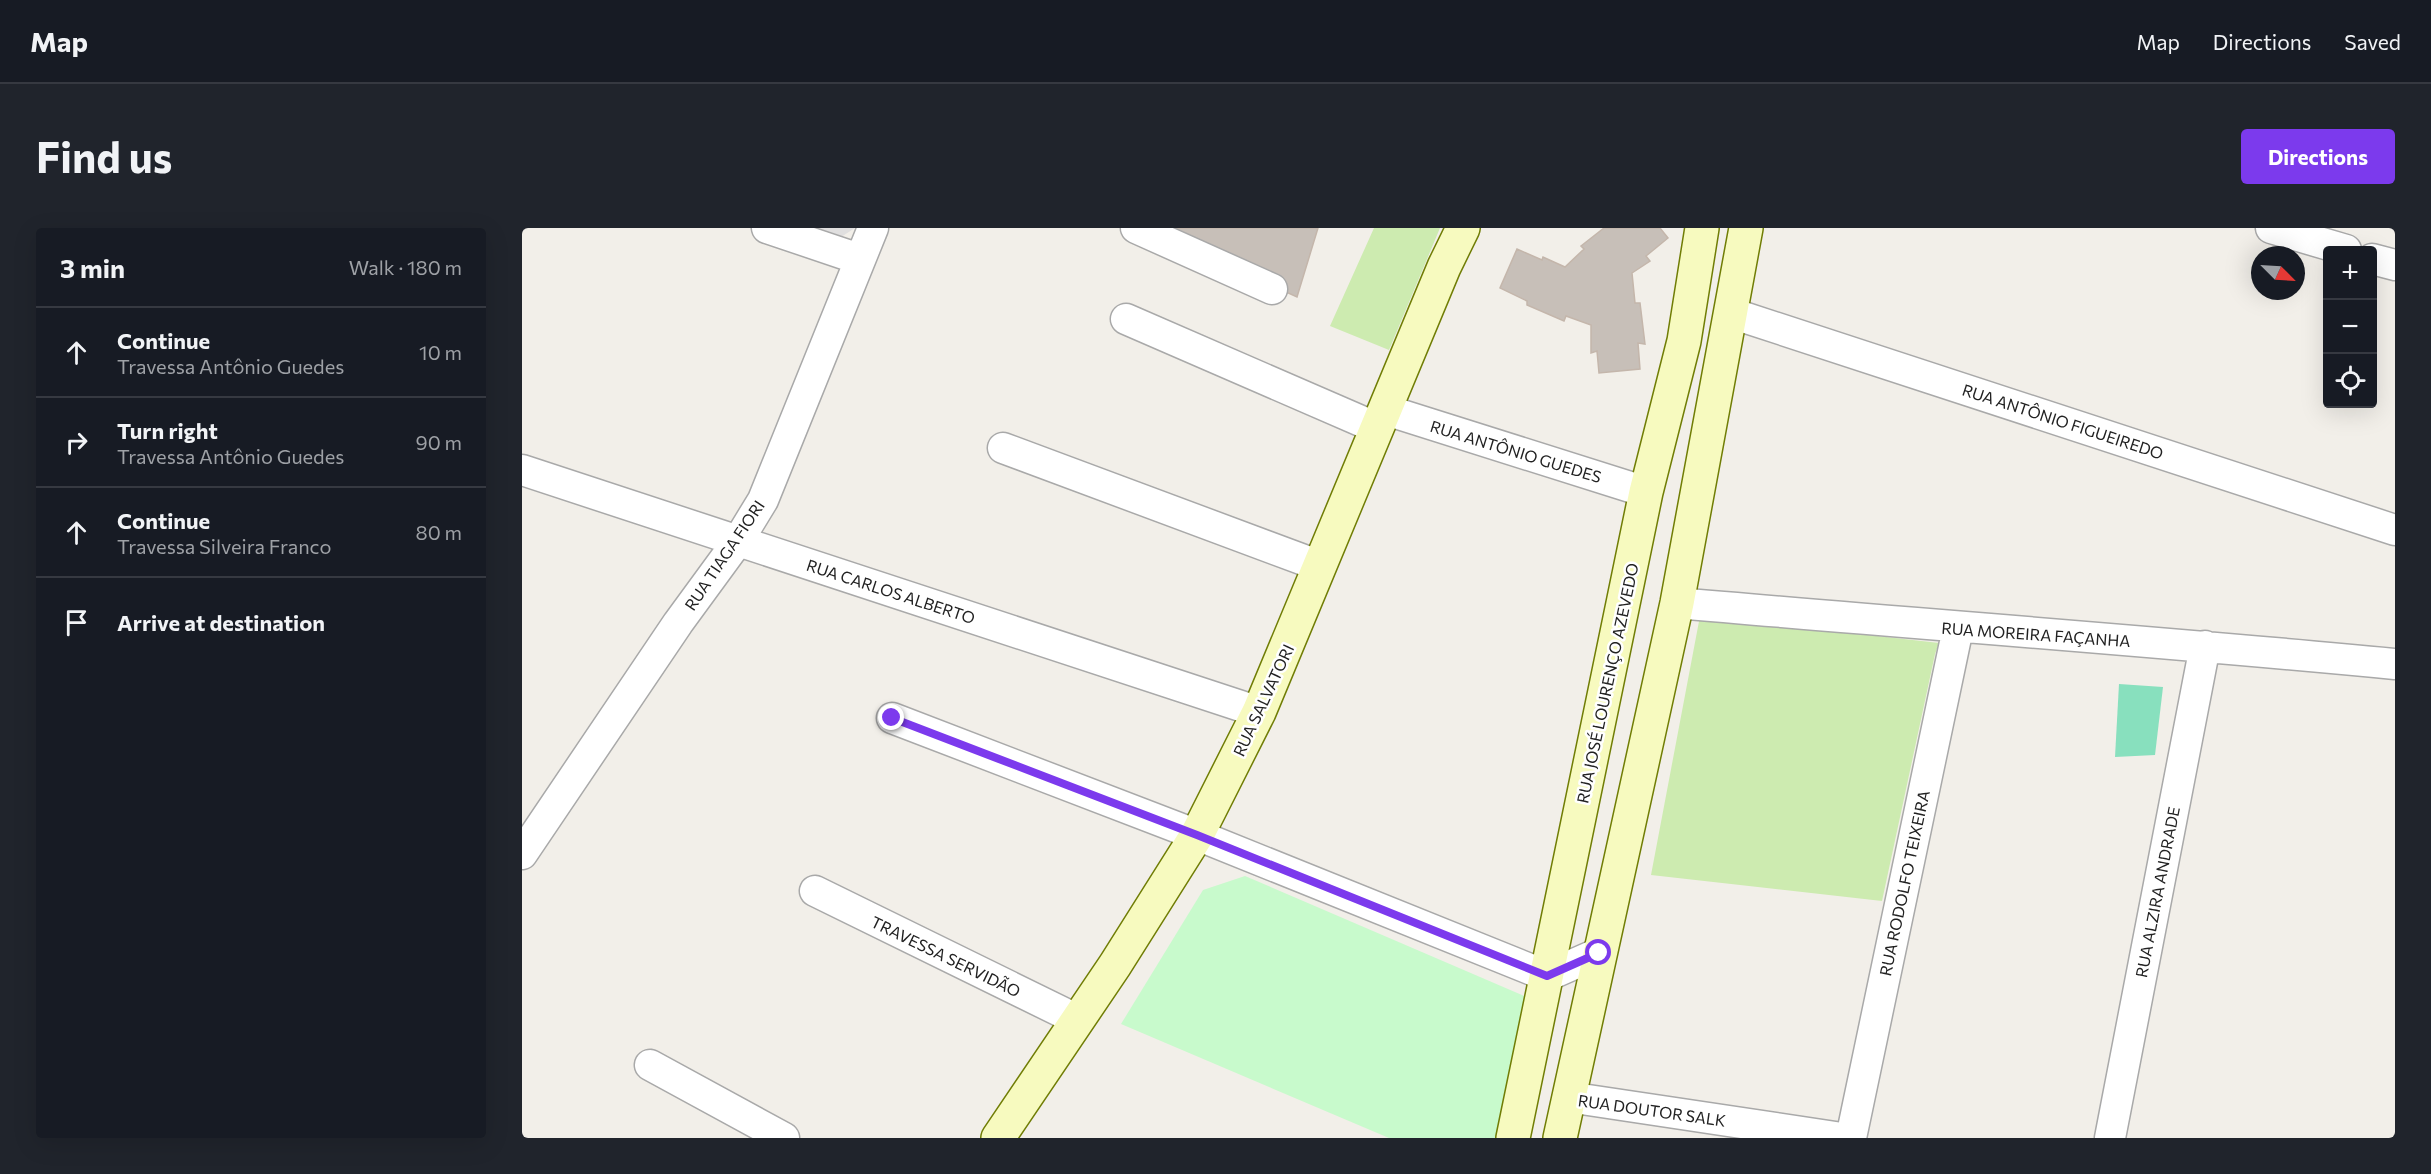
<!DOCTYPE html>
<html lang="en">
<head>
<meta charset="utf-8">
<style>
  :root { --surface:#171b24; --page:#20242c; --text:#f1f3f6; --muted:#9ea1a6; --line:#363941; --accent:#7c3aed }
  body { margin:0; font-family:Commissioner,sans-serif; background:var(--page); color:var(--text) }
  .controls { position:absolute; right:18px; top:18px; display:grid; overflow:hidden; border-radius:6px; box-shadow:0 6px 24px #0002 }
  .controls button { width:54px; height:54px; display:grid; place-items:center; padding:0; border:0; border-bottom:2px solid var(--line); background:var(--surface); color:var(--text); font:30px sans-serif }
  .compass { position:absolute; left:1729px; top:18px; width:54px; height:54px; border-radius:50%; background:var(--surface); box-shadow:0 6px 24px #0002; rotate:114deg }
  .stop { position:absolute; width:18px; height:18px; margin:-14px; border:4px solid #7c3aed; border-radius:50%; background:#fff }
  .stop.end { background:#7c3aed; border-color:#fff; box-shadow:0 2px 6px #0008 }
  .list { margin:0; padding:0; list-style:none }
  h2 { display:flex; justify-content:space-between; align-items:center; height:78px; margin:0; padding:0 24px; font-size:26px }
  h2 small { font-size:20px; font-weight:400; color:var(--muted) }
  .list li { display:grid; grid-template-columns:39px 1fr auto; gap:18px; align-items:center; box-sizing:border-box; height:90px; padding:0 24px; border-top:2px solid var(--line) }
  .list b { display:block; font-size:22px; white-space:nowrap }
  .list p { margin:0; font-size:20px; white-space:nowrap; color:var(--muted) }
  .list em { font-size:20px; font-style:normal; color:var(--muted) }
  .icon { flex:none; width:33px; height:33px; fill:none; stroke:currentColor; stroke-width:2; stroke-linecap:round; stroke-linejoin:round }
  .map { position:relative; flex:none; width:1873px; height:910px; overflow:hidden; border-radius:6px }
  header { display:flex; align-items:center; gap:36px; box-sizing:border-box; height:84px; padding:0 30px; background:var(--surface); border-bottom:2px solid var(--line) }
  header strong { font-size:28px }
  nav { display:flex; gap:33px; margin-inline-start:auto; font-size:21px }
  .intro { display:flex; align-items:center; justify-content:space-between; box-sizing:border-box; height:144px; padding:0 36px }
  h1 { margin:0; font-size:42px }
  .button { padding:15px 27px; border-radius:6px; background:var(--accent); color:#fff; font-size:21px; font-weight:700 }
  main { display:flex; gap:36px; padding:0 36px }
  aside { flex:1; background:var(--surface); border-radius:6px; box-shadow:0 6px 24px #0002 }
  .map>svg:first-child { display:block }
  .residential { fill:#e0dfdf }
  .grass { fill:#cdebb0 }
  .park { fill:#c8facc }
  .pitch { fill:#88e0be }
  .building { fill:#c7bfb8; stroke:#c4b6ab; stroke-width:1.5 }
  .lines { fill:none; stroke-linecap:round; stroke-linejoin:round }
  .street-casing { stroke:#a9a9a9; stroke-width:33 }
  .secondary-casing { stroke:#707d05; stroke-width:36 }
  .street { stroke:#fff; stroke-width:30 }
  .secondary { stroke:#f7fabf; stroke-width:33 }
  .route { stroke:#7c3aed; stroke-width:8 }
  .labels { text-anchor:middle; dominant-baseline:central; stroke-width:5; stroke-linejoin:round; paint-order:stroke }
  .street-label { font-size:16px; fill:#222; stroke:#fff }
</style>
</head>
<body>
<header>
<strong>Map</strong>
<nav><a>Map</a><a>Directions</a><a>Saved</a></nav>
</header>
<div class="intro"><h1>Find us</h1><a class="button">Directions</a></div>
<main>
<aside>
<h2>3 min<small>Walk · 180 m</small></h2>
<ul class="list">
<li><svg class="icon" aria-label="ahead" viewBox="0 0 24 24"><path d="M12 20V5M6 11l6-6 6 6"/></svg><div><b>Continue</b><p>Travessa Antônio Guedes</p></div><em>10 m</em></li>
<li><svg class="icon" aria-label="right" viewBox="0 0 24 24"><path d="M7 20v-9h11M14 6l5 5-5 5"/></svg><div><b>Turn right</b><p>Travessa Antônio Guedes</p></div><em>90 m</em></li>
<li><svg class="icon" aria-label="ahead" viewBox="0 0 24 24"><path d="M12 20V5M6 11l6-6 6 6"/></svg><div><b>Continue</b><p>Travessa Silveira Franco</p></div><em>80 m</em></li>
<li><svg class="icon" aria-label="arrive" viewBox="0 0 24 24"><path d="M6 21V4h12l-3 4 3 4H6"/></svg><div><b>Arrive at destination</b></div></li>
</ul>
</aside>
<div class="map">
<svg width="1873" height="910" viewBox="0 0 1873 910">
  <rect width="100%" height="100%" fill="#f2efe9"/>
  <!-- residential -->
  <path class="residential" d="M 290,0 L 333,0 L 319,9 Z"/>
  <!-- grass -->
  <path class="grass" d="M 852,0 L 918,0 L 867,122 L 808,98 Z
    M 1178,388 L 1417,415 L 1413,426 L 1360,673 L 1129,647 Z"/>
  <!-- park -->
  <path class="park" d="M 723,648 L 1007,770 L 981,910 L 867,910 L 599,796 L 681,662 Z"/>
  <!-- pitch -->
  <path class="pitch" d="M 1597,456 L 1641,459 L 1633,527 L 1593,529 Z"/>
  <!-- building -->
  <path class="building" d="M 623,0 L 796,0 L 775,69 Z
    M 1082,0 L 1138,0 L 1146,10 L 1124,28 L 1128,33 L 1110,45 L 1113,75 L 1118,75 L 1123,116 L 1116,115 L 1118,141 L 1077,145 L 1075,123 L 1069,125 L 1069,97 L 1044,88 L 1042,93 L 1005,77 L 1005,73 L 978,60 L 995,21 L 1020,32 L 1021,29 L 1043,39 L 1062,21 L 1059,18 Z"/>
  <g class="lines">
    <!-- street casing -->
    <g class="street-casing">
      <path id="street" d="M 245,0 L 337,31
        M 614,0 L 750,61
        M 1749,0 L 1824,22
        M 1850,31 L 1873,37
        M 1209,85 L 1873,302
        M 604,91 L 855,200
        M 864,182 L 1124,264
        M 481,220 L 798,338
        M 0,242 L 737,484
        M 1155,375 C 1394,396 1634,413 1873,436
        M 370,490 L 675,607 L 1025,748 L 1077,725
        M 0,626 L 156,395 L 216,313 L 241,272 L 351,0
        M 293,663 L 556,792
        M 128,837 L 262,910
        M 1046,869 L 1320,910
        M 1329,910 L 1436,400
        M 1588,910 L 1683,418"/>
    </g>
    <!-- secondary casing -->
    <g class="secondary-casing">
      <path id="secondary" d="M 476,910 L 593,737 L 675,607 L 737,484 L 922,39 L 941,0
        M 991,910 L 1124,264 L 1162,113 L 1180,0
        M 1038,910 L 1155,375 L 1224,0"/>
    </g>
    <!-- street -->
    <use href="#street" class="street"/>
    <!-- secondary -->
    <use href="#secondary" class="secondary"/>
  </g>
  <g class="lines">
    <!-- route -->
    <path class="route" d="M 370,490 L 675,607 L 1025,748 L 1077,725"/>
  </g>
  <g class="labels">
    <!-- street labels -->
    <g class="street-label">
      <text transform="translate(1541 193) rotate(18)">RUA ANTÔNIO FIGUEIREDO</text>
      <text transform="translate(994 223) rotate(17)">RUA ANTÔNIO GUEDES</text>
      <text transform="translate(202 327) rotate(-56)">RUA TIAGA FIORI</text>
      <text transform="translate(369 363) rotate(18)">RUA CARLOS ALBERTO</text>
      <text transform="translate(1514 406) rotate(4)">RUA MOREIRA FAÇANHA</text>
      <text transform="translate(1085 455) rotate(-78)">RUA JOSÉ LOURENÇO AZEVEDO</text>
      <text transform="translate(741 472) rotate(-65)">RUA SALVATORI</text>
      <text transform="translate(1382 655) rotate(-78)">RUA RODOLFO TEIXEIRA</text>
      <text transform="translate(1635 664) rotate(-79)">RUA ALZIRA ANDRADE</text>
      <text transform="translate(424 728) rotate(26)">TRAVESSA SERVIDÃO</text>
      <text transform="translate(1130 882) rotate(8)">RUA DOUTOR SALK</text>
    </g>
  </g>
</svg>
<div class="controls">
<button>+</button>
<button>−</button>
<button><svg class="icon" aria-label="locate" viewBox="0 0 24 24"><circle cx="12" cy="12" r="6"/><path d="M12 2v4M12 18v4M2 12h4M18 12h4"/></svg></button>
</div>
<svg class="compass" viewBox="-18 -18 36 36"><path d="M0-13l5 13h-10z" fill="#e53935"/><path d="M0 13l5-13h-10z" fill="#9ea1a6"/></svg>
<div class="stop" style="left:1077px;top:725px"></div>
<div class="stop end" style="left:370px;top:490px"></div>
</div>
</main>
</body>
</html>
